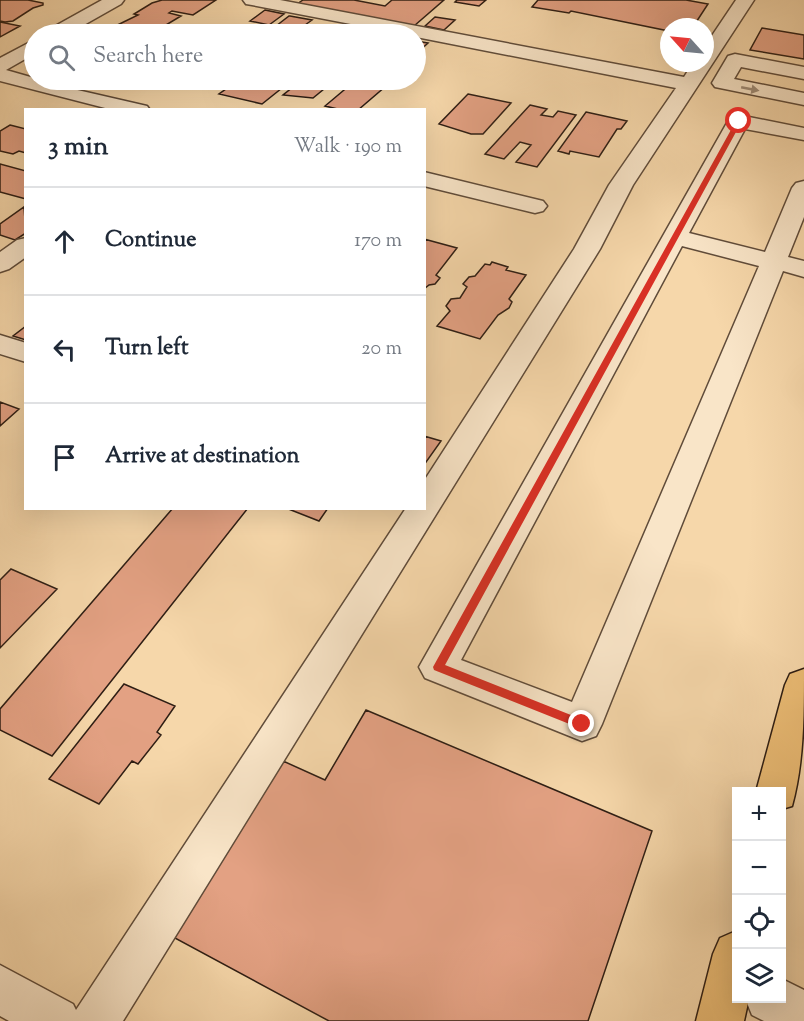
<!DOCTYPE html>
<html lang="en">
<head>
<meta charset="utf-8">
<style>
  :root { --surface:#fff; --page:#f6f6f7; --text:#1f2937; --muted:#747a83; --line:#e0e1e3 }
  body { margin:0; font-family:"Sorts Mill Goudy",serif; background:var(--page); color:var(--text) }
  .controls { position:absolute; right:18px; bottom:18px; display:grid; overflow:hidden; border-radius:0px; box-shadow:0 6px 24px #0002 }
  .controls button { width:54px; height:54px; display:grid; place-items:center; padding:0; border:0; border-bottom:2px solid var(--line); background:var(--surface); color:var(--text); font:30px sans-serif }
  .compass { position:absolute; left:660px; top:18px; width:54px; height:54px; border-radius:50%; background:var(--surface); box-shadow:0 6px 24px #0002; rotate:297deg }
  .stop { position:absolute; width:18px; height:18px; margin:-14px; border:4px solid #d93025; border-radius:50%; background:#fff }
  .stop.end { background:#d93025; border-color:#fff; box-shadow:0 2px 6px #0008 }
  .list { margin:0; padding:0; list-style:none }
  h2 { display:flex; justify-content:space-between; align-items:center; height:78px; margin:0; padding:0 24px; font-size:26px }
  h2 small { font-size:20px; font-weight:400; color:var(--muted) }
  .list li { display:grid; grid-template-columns:39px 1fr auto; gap:18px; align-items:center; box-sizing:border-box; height:108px; padding:0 24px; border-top:2px solid var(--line) }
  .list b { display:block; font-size:22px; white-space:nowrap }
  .list em { font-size:20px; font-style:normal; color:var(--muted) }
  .icon { flex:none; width:33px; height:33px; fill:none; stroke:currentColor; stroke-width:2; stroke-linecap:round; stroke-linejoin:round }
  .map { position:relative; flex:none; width:804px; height:1021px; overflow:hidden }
  .search { position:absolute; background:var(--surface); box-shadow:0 6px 24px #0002; left:24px; top:24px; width:402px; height:66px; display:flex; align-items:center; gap:15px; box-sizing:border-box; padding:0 21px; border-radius:33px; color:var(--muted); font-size:22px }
  .panel { position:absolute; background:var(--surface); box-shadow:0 6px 24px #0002; left:24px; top:108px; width:402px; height:402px; border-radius:0px }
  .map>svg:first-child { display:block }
  .building { fill:#e3a183; stroke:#2e1e14; stroke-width:1.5 }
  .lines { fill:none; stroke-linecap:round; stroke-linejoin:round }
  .minor-casing { stroke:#604c3a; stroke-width:3 }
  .major-casing { stroke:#2e1e14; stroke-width:3 }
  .minor { fill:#f9e5c8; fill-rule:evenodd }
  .major { fill:#ebbc75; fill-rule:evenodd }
  .oneway { fill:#9e8b77 }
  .route { fill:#d93025 }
</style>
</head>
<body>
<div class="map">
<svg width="804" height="1021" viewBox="0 0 804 1021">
  <rect width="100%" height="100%" fill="#f6d7aa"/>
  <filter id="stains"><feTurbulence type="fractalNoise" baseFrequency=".00333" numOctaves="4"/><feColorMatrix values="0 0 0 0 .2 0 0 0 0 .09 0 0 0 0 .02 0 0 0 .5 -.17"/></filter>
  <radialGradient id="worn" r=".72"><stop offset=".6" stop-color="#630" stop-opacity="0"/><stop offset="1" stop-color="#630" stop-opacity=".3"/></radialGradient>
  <!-- building -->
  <path class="building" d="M 0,0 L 28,0 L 43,3 L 43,5 L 33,8 L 13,21 L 5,22 L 0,21 Z
    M 162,0 L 216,0 L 193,15 L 172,11 L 169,13 L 181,16 L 151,34 L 99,34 L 138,15 L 134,14 L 152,3 Z
    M 303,0 L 354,0 L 385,6 L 392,0 L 444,0 L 414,26 L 297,4 Z
    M 457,0 L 486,0 L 479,6 L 455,2 Z
    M 538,0 L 686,0 L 708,4 L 693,27 L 669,27 L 669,31 L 571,11 L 569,13 L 532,7 Z
    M 265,10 L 284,14 L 269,25 L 250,21 Z
    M 289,16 L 290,16 L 312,20 L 298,30 L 276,26 Z
    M 435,17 L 455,20 L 444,30 L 425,26 Z
    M 0,22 L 20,26 L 0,37 Z
    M 762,28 L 804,35 L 804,59 L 750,50 Z
    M 416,41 L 428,43 L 416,54 Z
    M 239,80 L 292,80 L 262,104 L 219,94 Z
    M 302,80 L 335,80 L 313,98 L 283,95 Z
    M 356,80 L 393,80 L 358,110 L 342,110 L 325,106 Z
    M 468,94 L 511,103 L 483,134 L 471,134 L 439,124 Z
    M 530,105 L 547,109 L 541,115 L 553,117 L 558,111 L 576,115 L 537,167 L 516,162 L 531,145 L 520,142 L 504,159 L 485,154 Z
    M 586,112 L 627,121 L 621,129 L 617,129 L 599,157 L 570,151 L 569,154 L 558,151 Z
    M 10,125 L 26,129 L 26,153 L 19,151 L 13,154 L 0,151 L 0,131 Z
    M 0,164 L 26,171 L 26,199 L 0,192 Z
    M 24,207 L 26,233 L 15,240 L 0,235 L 0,224 Z
    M 424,239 L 457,248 L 436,275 L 440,278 L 435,284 L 429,285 L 424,289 Z
    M 492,262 L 508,267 L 506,270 L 526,275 L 509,299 L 512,302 L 509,308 L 498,315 L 480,339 L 437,326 L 450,311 L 446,306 L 451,299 L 460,298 L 467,287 L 463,284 L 469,277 L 475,276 L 485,264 L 490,265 Z
    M 26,326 L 26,340 L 13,336 Z
    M 0,402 L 19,409 L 0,426 Z
    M 424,436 L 441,441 L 424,465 Z
    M 173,508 L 248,508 L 52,756 L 0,730 L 0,709 Z
    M 286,508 L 328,508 L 319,521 Z
    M 11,569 L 57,589 L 0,648 L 0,580 Z
    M 124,684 L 175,706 L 157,732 L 161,735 L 138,764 L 132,761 L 99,804 L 49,779 Z
    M 366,710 L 652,831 L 588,1021 L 329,1021 L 173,937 L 283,761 L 325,780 Z"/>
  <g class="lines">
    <!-- minor casing -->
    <g class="minor-casing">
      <path id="minor" d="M 102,0 L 124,0 L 121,4 L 68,34 L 46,34 L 48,30 Z
        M 243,0 L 280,0 L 684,77 L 693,63 L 705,63 L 705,46 L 736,0 L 754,0 L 633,185 L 600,249 L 123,1021 L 9,1021 L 0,1016 L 0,965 L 73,1004 L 76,1010 L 406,508 L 424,508 L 424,481 L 574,249 L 609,185 L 676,88 L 416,37 L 416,34 L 403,34 L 252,5 L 246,4 Z
        M 34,40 L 34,54 L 6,70 L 34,78 L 34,80 L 147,106 L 150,110 L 113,110 L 0,81 L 0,58 Z
        M 735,54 L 804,67 L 804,79 L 741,67 L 734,79 L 804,93 L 804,105 L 715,87 L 712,83 L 728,56 Z
        M 739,115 L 804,128 L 804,140 L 745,129 L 689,233 L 765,252 L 792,188 L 796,183 L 804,181 L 804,217 L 788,257 L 804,261 L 804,277 L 783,271 L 602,724 L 596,736 L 582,741 L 425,678 L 419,667 L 728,121 L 732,117 ZM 682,246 L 759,266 L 572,702 L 461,660 Z
        M 424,172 L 543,201 L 547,206 L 543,211 L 535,213 L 424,186 Z
        M 26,238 L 26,257 L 9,269 L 0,272 L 0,252 L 17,240 Z
        M 0,335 L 26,343 L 26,362 L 0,354 Z
        M 782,979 L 804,990 L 804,1021 L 764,1021 L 752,1015 L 745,998 L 782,998 Z"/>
    </g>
    <!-- major casing -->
    <g class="major-casing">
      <path id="major" d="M 804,669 C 804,714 804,763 792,806 L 782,809 L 782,792 L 756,792 L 785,685 L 790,674 Z
        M 736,931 L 736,998 L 749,998 L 744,1021 L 696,1021 L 713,954 L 720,938 Z"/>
    </g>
    <!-- minor -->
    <use href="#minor" class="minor"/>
    <!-- major -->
    <use href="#major" class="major"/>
  </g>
  <!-- one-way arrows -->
  <defs><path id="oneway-solid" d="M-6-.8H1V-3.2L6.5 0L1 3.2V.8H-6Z" transform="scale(1.5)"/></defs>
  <use class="oneway" href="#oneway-solid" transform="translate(750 89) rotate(11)"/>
  <!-- route -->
  <path class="route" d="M 737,119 L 742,121 L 445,665 L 586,721 L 586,728 L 582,729 L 434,670 L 433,667 Z"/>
  <rect width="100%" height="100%" filter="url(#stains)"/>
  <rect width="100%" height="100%" fill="url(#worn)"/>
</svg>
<div class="controls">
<button>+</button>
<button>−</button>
<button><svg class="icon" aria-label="locate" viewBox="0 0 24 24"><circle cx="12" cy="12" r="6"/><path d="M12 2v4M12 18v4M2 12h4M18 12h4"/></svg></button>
<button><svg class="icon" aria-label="layers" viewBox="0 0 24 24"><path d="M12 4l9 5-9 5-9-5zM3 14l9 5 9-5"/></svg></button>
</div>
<svg class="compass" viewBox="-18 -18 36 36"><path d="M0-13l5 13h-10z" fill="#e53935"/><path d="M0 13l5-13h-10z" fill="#747a83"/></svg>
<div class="stop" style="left:739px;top:121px"></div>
<div class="stop end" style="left:582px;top:724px"></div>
<div class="search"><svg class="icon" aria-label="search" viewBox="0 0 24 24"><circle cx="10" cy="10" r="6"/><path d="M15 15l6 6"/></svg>Search here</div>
<section class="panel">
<h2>3 min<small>Walk · 190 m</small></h2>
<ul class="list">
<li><svg class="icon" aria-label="ahead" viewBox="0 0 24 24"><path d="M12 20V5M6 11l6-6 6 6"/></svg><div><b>Continue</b></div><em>170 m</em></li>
<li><svg class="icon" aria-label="left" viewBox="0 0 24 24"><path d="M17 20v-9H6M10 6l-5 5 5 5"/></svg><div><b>Turn left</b></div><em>20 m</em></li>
<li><svg class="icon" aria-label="arrive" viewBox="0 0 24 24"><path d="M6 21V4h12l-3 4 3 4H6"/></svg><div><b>Arrive at destination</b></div></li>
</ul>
</section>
</div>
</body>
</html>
